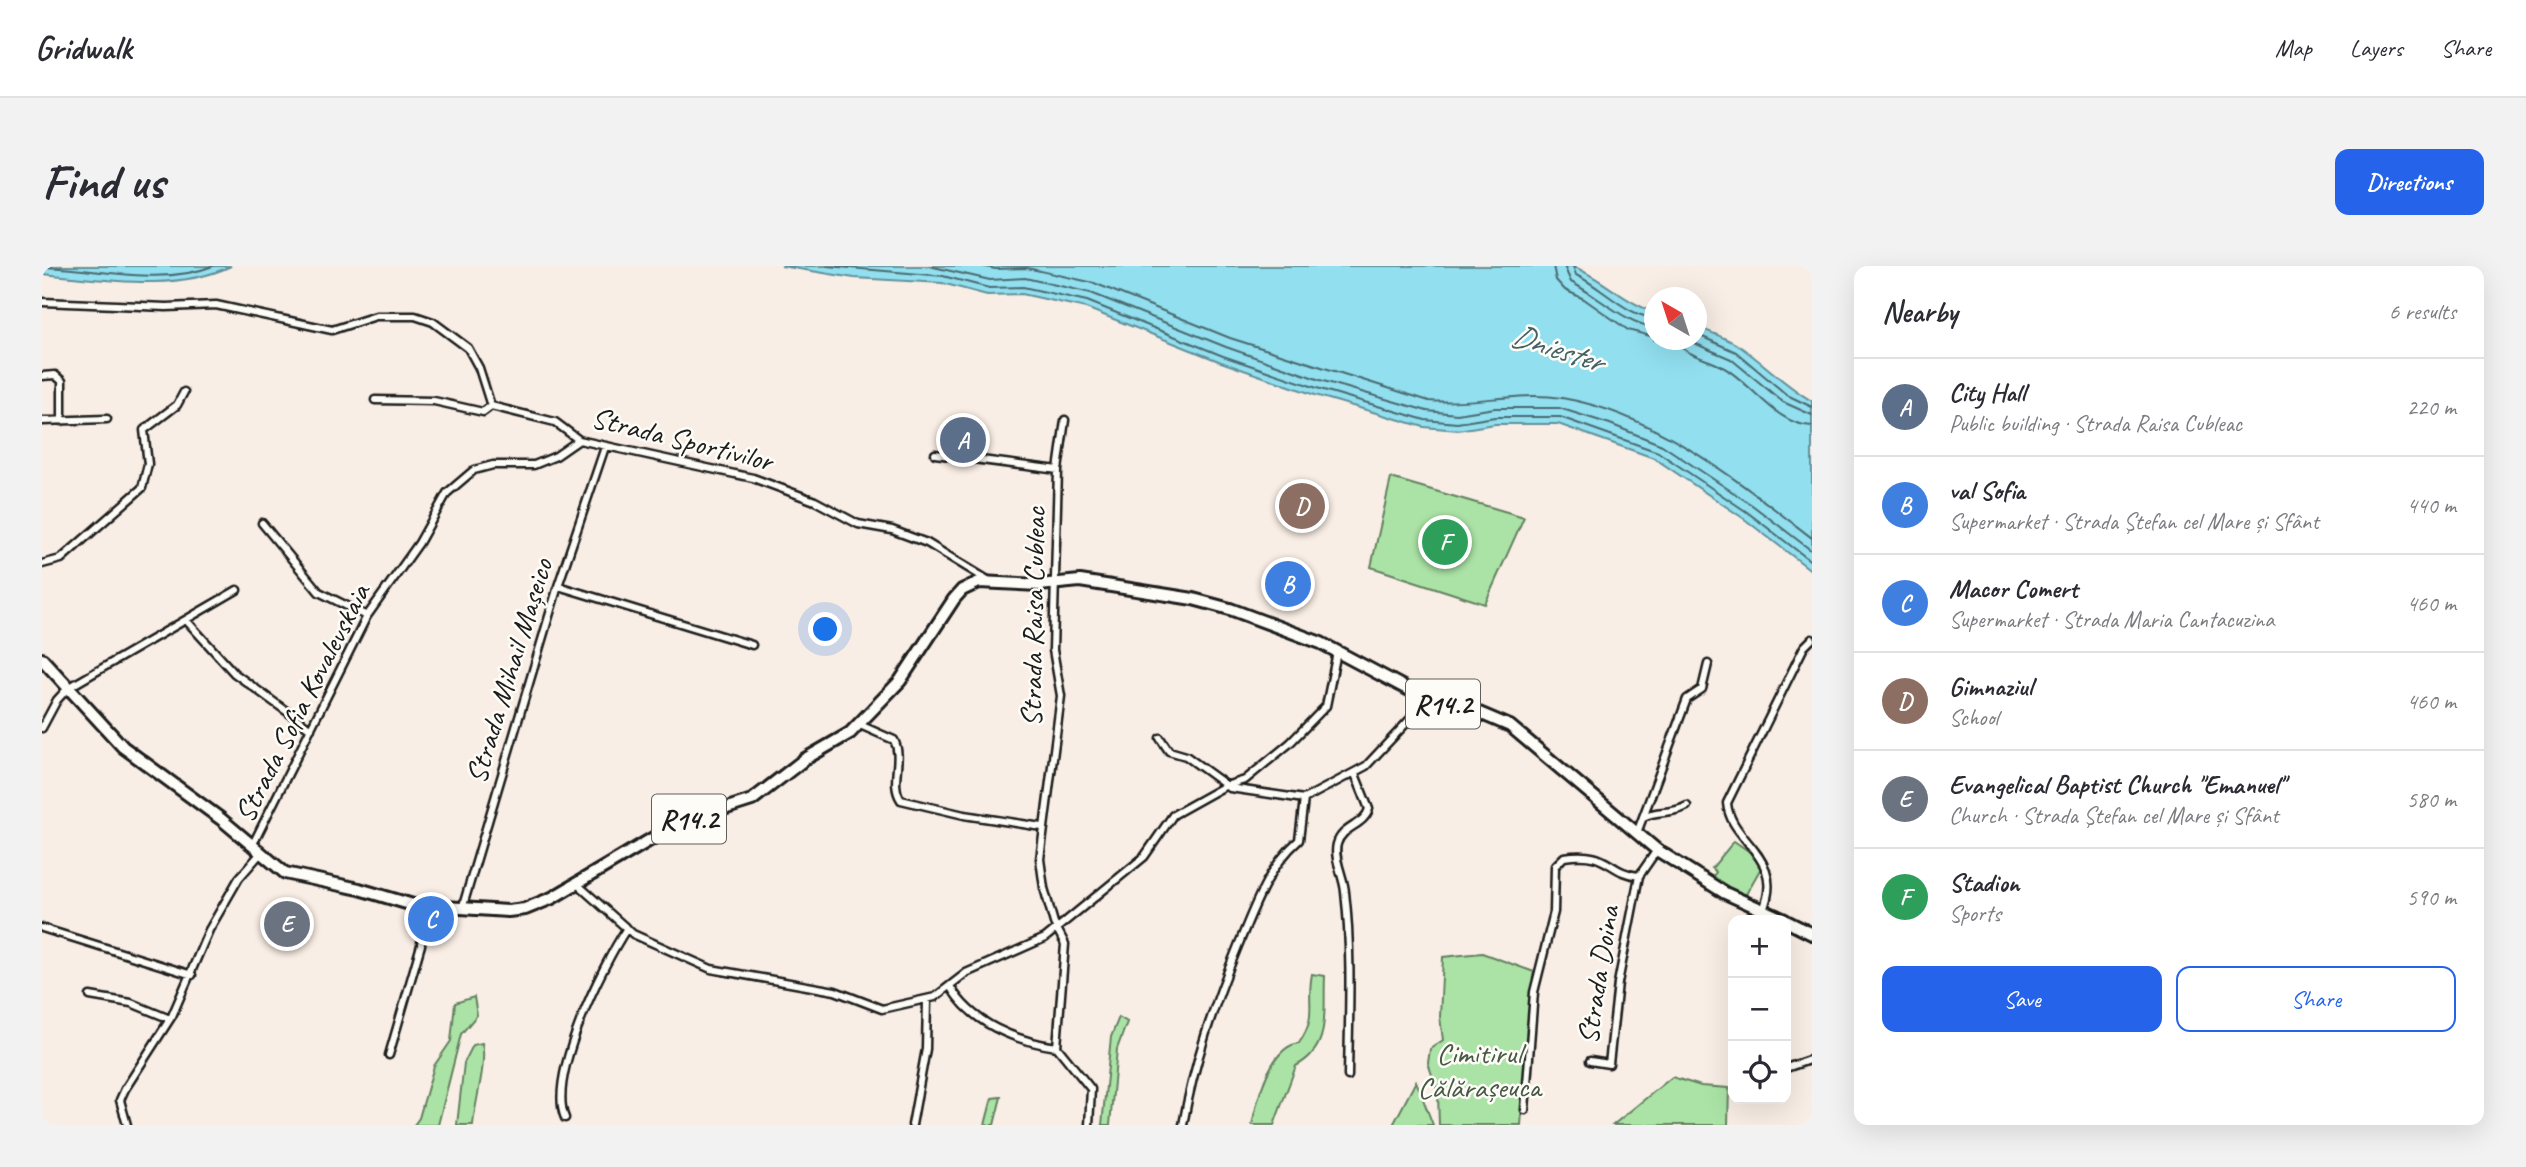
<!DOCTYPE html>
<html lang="en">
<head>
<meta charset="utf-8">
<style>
  :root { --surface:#fff; --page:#f2f2f3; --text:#2b2b33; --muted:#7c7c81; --line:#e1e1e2; --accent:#2563eb }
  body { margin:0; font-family:Caveat,sans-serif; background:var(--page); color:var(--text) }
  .controls { position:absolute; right:21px; bottom:21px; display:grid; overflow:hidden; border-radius:14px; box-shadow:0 7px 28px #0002 }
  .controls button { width:63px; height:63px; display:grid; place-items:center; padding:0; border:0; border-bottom:2px solid var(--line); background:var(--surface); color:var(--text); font:35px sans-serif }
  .compass { position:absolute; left:1602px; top:21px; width:63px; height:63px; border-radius:50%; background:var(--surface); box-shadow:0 7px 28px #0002; rotate:321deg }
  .you { position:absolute; left:784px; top:364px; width:24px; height:24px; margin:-18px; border:5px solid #fff; border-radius:50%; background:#1a73e8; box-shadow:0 0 0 10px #1a73e833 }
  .badge { display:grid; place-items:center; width:46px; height:46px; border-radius:50%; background:var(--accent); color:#fff; font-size:23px; font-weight:700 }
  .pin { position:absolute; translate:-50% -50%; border:4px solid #fff; box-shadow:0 2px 7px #0006 }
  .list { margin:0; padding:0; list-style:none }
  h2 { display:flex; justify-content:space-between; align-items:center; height:91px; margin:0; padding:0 28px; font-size:30px }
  h2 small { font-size:23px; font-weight:400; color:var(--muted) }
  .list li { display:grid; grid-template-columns:46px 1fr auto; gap:21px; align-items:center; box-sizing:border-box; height:98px; padding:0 28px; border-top:2px solid var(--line) }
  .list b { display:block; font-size:26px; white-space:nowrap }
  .list p { margin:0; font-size:23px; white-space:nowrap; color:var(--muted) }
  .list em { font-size:23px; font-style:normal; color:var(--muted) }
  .actions { display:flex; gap:14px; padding:21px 28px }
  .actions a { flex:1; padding:16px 0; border:2px solid var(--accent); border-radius:14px; text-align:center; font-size:24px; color:var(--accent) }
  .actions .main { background:var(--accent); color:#fff }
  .icon { flex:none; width:38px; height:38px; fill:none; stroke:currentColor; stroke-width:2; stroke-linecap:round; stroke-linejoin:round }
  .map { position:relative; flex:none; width:1770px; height:859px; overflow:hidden; border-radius:14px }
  header { display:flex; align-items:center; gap:42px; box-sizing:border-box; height:98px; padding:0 35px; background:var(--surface); border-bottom:2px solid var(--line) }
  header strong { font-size:33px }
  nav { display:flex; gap:38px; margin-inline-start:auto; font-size:24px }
  .intro { display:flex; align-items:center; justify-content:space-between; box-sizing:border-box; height:168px; padding:0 42px }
  h1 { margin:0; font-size:49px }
  .button { padding:18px 32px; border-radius:14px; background:var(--accent); color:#fff; font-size:24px; font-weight:700 }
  main { display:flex; gap:42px; padding:0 42px }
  aside { flex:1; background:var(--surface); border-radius:14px; box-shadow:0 7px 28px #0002 }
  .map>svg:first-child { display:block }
  .green { fill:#abe3a6; stroke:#648061; stroke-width:2 }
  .water { fill:#91dfef; stroke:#62919b; stroke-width:2 }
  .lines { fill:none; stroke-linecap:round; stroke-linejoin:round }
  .shore { stroke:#4b6a70; stroke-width:2 }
  .minor-casing { stroke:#1c1c1c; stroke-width:11 }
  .primary-casing { stroke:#1c1c1c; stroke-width:16 }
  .minor { stroke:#fdfcf7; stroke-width:6 }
  .primary { stroke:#fdfcf7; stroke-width:10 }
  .labels { text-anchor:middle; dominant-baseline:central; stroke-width:5; stroke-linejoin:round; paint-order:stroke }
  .shield { fill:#fdfcf7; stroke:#605f5e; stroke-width:2 }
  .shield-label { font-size:28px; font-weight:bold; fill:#1c1c1c }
  .street-label { font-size:30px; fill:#1c1c1c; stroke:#fdfcf7 }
  .park-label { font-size:30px; fill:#475845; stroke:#fdfcf7 }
  .water-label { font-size:32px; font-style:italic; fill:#456066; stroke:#fdfcf7 }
</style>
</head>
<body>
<header>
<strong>Gridwalk</strong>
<nav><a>Map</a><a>Layers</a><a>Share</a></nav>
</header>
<div class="intro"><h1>Find us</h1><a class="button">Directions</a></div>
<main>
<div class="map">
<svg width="1770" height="859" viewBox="0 0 1770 859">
  <rect width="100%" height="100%" fill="#f9eee5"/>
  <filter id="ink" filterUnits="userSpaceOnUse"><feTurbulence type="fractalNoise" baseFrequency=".0143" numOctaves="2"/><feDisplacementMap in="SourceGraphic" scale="14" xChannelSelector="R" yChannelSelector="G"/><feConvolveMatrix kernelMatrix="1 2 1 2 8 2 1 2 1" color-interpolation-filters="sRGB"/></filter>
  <g filter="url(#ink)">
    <!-- green -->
    <path class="green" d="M 1349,212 L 1482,251 L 1443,338 L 1329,301 Z
      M 1692,575 L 1715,591 L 1720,600 L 1703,630 L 1684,624 L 1669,613 L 1674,606 L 1670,602 Z
      M 1440,687 L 1492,706 L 1479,859 L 1397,859 L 1396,827 L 1386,797 L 1388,783 L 1401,774 L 1398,751 L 1401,691 Z
      M 1270,708 L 1283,710 C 1281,746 1290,781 1254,800 L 1232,859 L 1210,859 C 1215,834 1228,781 1257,777 C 1276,750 1264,738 1270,708 Z
      M 432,731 L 435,749 L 419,768 L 396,859 L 372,859 L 377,852 L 392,800 L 409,775 L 413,737 Z
      M 1077,751 L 1085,756 L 1075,783 L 1068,859 L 1060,859 L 1069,771 Z
      M 440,777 C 445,799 433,834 431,859 L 415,859 L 422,797 L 431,779 Z
      M 1630,811 L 1659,820 L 1687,822 L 1686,859 L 1571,859 Z
      M 1374,815 L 1391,859 L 1351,859 Z
      M 959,831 L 952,859 L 943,859 L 950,832 Z"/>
    <!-- water -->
    <path class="water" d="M 0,0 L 189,0 C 132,27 60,13 0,8 Z
      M 739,0 L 1530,0 C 1560,12 1582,36 1612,46 L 1612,74 L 1654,74 L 1655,61 C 1670,67 1686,72 1700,82 C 1724,99 1744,120 1770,135 L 1770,305 L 1701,252 L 1612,192 L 1516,158 L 1453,158 L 1416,164 L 1382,161 L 1273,129 L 1179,96 L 1044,42 L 980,28 L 945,29 L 900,17 L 812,12 Z"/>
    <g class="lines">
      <!-- shore -->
      <path class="shore" d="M 785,0 L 901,10 L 947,22 L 981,21 L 1045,35 L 1181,90 L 1275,122 L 1383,154 L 1415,157 L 1453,151 L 1518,151 L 1616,186 L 1705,246 L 1770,296
        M 887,0 L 948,14 L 983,12 L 1049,27 L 1184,81 L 1278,114 L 1385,145 L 1415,148 L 1453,142 L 1517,142 L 1568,158 L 1620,179 L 1710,239 L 1770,285
        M 940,0 L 953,3 L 985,2 L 1052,17 L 1188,72 L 1387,135 C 1431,139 1476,125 1520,132 C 1615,148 1696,215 1770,272
        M 1511,0 L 1514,14 L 1523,24 L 1542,33 L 1586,64 L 1612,71
        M 1522,0 L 1529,16 C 1554,29 1586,59 1612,61
        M 1531,0 L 1534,9 C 1560,21 1583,49 1612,52
        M 0,1 C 54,2 119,21 171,0
        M 1654,68 L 1694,86 L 1745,129 L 1770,141
        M 1632,74 C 1643,89 1663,92 1679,100 C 1710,116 1733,159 1770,160
        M 1645,74 L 1689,93 L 1741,136 L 1770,149"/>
      <!-- minor casing -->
      <g class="minor-casing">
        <path id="minor" d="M 0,36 L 124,41 L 174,39 L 290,64 L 334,50 L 373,50 L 391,56 L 426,82 L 437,102 L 449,140 L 513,156 L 537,174 L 711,212 L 773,235 L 816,258 L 850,264 L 885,277 L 949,316
          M 0,110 L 13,109 L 20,115 L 20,155
          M 333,134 L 392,135 L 441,146 L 449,140
          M 1023,154 L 1016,204 L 1011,384 L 1019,430 L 998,593 L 1002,622 L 1012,657 L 1023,678 L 1015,781 L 1049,823 L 1047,859
          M 0,155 L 65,153
          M 893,188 L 1016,204
          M 220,257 L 277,326 L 325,350
          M 0,298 L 19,293 L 100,222 L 106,198 L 102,164 L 135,139 L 142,126
          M 516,320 L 710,379
          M 144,354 L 192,407 L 269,463
          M 818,459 L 852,474 C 862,493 847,517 859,534 L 922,549 L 1000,561
          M 0,462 L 15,434 L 26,422 L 195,324
          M 1118,472 L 1127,485 L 1144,490 L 1188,522 L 1262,533 L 1324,500 L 1386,434
          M 1601,551 C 1616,543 1630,549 1645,540
          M 1595,567 L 1645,433 L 1660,423 L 1666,398
          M 210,580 L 325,350 L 377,277 L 405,227 L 432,204 L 451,199 L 492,199 L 514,190 L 537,174
          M 1597,610 L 1615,584
          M 535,618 L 591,668 L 669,703 L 793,725 L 840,743 L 893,731 L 924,707 L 1003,672 L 1102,591 L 1131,549 L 1183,520 L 1203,514 L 1248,477 L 1284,440 L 1295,386
          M 420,643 L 516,320 L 563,181
          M 1721,644 C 1744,590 1688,576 1685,537 L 1762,381 L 1770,373
          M 0,662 L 150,709
          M 908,720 C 929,757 973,775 1015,781
          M 48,730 L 89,737 L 128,753
          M 347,789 L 379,679 L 382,641
          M 1548,795 L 1567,798 L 1576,717 L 1597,610
          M 1744,802 L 1770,793
          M 1306,810 C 1307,748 1310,687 1303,626 C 1302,611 1291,592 1295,578 C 1300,560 1322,560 1327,543 L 1313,508
          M 1483,844 L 1492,726 L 1512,646 L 1513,600 L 1522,591 C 1568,584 1565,607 1597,610
          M 523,852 C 505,811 561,698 585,662
          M 85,859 L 78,834 L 83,823 L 130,750 L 167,664 L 197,612 L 218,588
          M 870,859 L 884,783 L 885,734
          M 1141,859 C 1152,796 1172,739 1196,680 C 1212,642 1225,602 1257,574 L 1262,533"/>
      </g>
      <!-- primary casing -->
      <g class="primary-casing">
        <path id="primary" d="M 0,393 L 81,481 L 179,553 L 243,607 L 317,623 L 371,639 L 466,645 L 483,643 L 510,632 L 635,558 L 710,534 L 763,493 L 808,467 L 858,415 L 912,333 L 920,324 L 937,316 L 997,319 L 1038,315 L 1151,333 L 1188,343 L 1279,377 L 1386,434 L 1435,446 L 1468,460 L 1615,584 L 1683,627 L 1743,654
          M 1744,655 L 1770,668"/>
      </g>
      <!-- minor -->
      <use href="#minor" class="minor"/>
      <!-- primary -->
      <use href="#primary" class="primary"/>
    </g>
  </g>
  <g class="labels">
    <!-- shield labels -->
    <g class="shield">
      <rect x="1364" y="413.5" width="74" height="49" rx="5"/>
      <rect x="610" y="528.5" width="74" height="49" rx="5"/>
    </g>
    <g class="shield-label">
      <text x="1401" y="438">R14.2</text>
      <text x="647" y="553">R14.2</text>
    </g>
    <!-- street labels -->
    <g class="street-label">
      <text transform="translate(640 173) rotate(14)">Strada Sportivilor</text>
      <text transform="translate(991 351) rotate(-89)">Strada Raisa Cubleac</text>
      <text transform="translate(467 405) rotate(-73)">Strada Mihail Mașeico</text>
      <text transform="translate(260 437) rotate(-63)">Strada Sofia Kovalevskaia</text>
      <text transform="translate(1556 709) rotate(-81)">Strada Doina</text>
    </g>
    <!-- park labels -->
    <g class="park-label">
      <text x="1437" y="787">Cimitirul<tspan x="1437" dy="34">Călărașeuca</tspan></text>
    </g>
    <!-- water labels -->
    <g class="water-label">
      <text transform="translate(1515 82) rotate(18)">Dniester</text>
    </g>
  </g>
</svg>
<div class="controls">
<button>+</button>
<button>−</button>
<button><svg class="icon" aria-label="locate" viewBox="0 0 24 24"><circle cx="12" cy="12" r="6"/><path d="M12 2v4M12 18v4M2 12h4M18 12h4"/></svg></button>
</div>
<svg class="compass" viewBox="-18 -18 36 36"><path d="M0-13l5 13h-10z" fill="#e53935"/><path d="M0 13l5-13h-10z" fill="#7c7c81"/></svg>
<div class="you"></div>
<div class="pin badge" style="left:921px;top:174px;background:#5c6f8a">A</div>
<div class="pin badge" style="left:1246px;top:318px;background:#3f7fe0">B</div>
<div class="pin badge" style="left:389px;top:653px;background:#3f7fe0">C</div>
<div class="pin badge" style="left:1260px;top:240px;background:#8d6e63">D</div>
<div class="pin badge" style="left:245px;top:658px;background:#6b7280">E</div>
<div class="pin badge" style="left:1403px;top:276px;background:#2e9e5b">F</div>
</div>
<aside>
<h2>Nearby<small>6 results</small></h2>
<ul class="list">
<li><span class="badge" style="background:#5c6f8a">A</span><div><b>City Hall</b><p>Public building · Strada Raisa Cubleac</p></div><em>220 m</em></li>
<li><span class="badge" style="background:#3f7fe0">B</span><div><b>val Sofia</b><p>Supermarket · Strada Ștefan cel Mare și Sfânt</p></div><em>440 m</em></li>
<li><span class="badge" style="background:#3f7fe0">C</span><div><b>Macor Comert</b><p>Supermarket · Strada Maria Cantacuzina</p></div><em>460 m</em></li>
<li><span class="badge" style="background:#8d6e63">D</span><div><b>Gimnaziul</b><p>School</p></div><em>460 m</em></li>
<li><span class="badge" style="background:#6b7280">E</span><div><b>Evangelical Baptist Church &quot;Emanuel&quot;</b><p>Church · Strada Ștefan cel Mare și Sfânt</p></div><em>580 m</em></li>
<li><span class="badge" style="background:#2e9e5b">F</span><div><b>Stadion</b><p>Sports</p></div><em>590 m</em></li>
</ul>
<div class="actions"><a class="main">Save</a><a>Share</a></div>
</aside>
</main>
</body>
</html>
